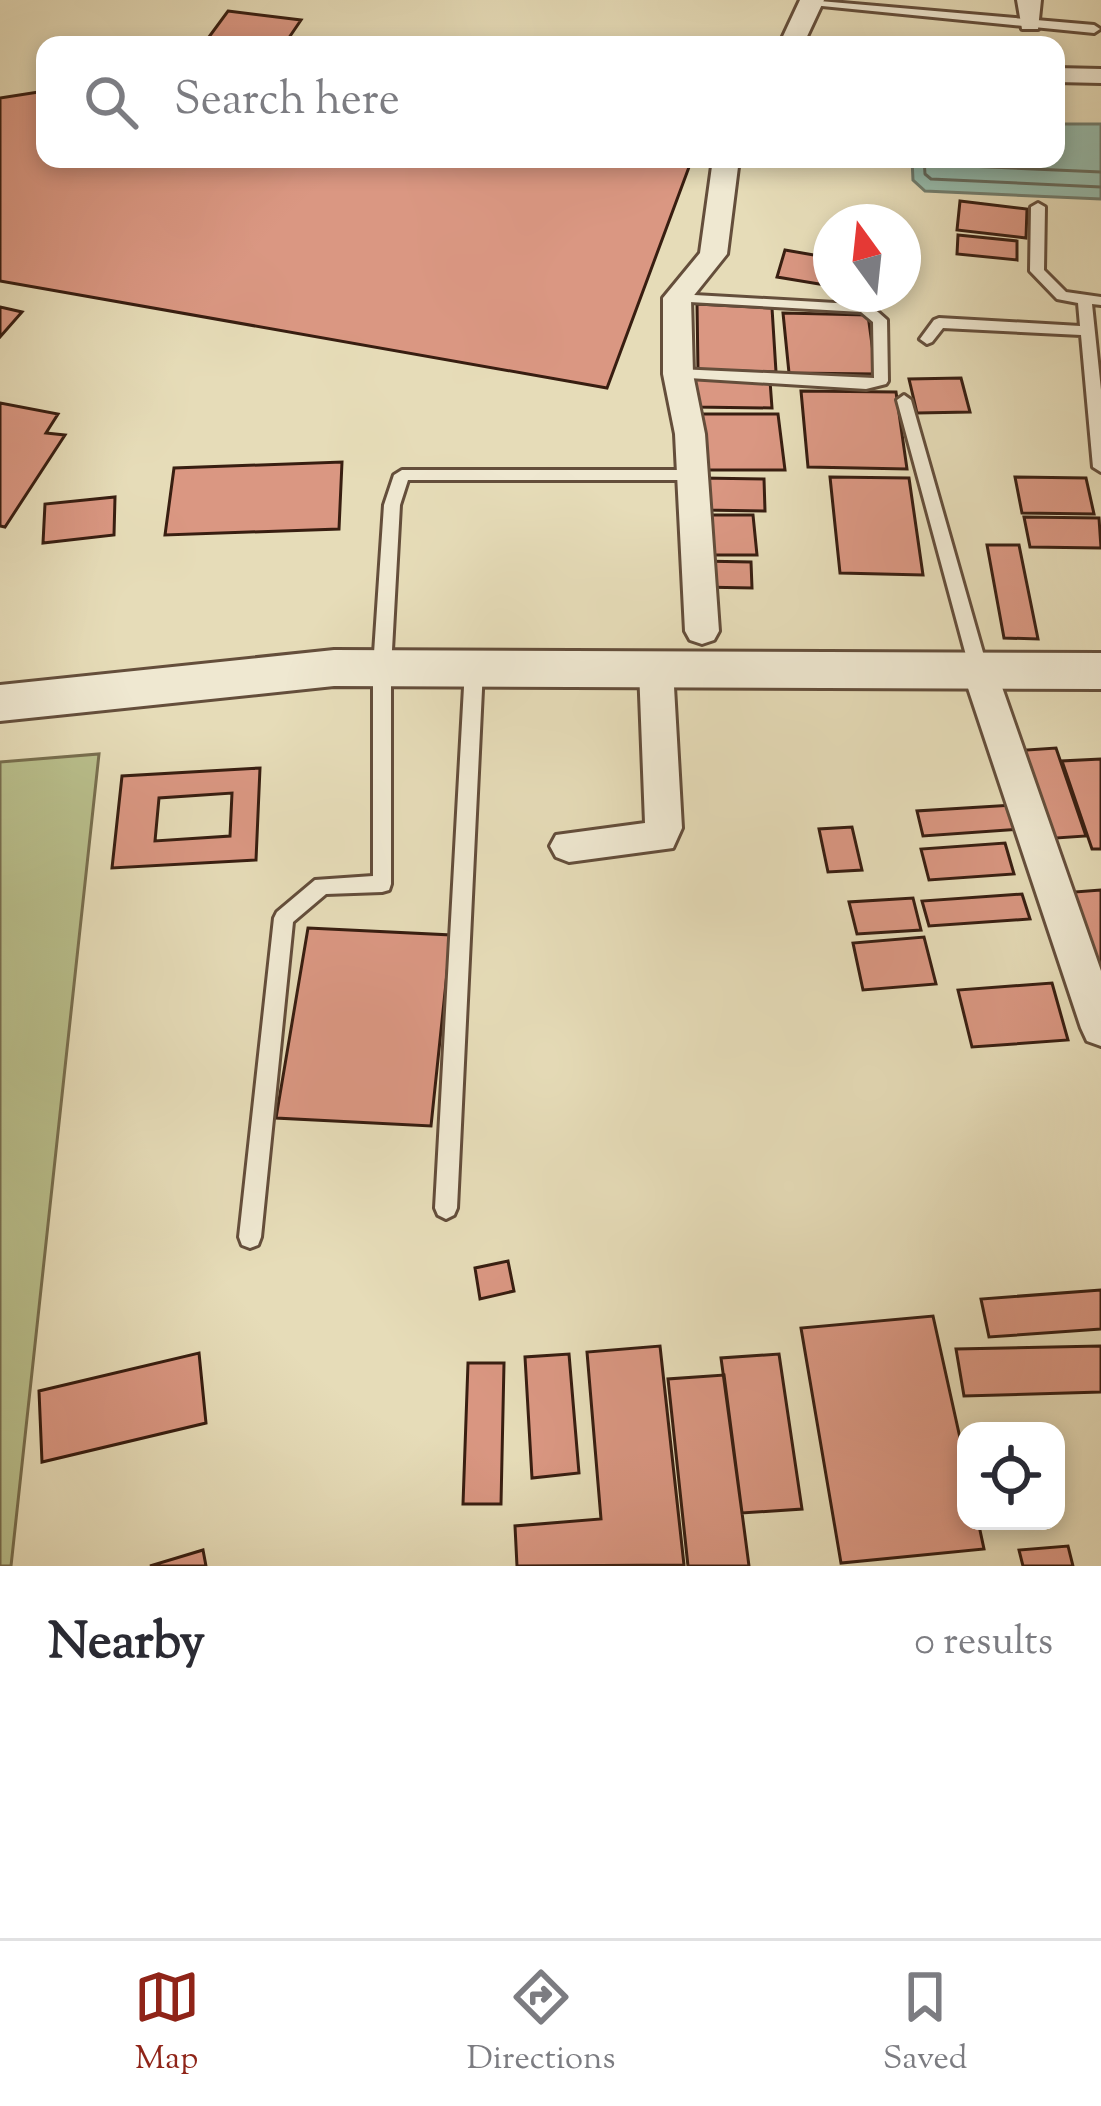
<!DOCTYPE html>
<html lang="en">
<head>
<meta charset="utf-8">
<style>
  :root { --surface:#fff; --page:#f2f2f3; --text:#2b2b33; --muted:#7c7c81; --line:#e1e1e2; --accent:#8f2418 }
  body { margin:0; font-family:"Sorts Mill Goudy",serif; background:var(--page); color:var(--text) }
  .controls { position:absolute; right:36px; bottom:36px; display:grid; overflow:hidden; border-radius:24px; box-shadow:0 6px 18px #0003 }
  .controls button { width:108px; height:108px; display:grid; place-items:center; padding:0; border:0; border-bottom:3px solid var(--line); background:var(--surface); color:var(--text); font:60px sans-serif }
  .compass { position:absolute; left:813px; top:204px; width:108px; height:108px; border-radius:50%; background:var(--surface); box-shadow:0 6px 18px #0003; rotate:345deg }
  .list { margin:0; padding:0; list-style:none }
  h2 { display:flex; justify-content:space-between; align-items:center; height:156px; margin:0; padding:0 48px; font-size:51px }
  h2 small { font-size:39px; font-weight:400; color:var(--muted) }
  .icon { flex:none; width:66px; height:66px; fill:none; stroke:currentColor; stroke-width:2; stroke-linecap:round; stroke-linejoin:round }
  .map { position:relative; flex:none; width:1101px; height:1566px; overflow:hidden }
  .search { position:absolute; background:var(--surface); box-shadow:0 6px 18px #0003; left:36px; right:36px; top:36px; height:132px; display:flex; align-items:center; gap:30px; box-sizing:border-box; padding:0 42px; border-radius:24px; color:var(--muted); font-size:45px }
  .sheet { height:372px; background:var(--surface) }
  nav { display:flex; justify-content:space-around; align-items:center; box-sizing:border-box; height:168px; border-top:3px solid var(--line); background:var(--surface); font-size:33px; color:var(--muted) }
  nav a { display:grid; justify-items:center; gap:6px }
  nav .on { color:var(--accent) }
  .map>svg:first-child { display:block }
  .green { fill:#b9bf8c; stroke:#786e4e; stroke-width:3 }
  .water { fill:#97bcac; stroke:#717d6e; stroke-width:3 }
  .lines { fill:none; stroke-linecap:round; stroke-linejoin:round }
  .shore { stroke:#686d5e; stroke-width:3 }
  .building { fill:#da9782; stroke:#381e11; stroke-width:3; fill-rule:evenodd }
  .service-casing { stroke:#644e3b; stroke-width:6 }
  .minor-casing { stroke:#644e3b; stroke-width:6 }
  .tertiary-casing { stroke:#644e3b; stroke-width:6 }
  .service { fill:#efe8d1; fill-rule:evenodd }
  .minor { fill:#efe8d1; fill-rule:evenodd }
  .tertiary { fill:#efe8d1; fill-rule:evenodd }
</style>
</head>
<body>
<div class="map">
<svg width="1101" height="1566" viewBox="0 0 1101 1566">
  <rect width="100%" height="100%" fill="#e6dcb8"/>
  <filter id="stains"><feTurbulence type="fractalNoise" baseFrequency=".00167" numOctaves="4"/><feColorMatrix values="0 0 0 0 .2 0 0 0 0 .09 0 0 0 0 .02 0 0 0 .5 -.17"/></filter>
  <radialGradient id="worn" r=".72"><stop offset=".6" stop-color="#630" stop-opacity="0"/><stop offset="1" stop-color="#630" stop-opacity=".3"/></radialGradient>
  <!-- green -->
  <path class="green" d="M 99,754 L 11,1566 L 0,1566 L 0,762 Z"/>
  <!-- water -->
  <path class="water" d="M 1056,124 L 1101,124 L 1101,199 L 925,191 L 913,180 L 912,159 L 1056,159 Z"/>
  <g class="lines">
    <!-- shore -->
    <path class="shore" d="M 924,159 L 925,174 L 931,179 L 1101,187
      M 939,159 L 945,165 L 1101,172"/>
  </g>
  <!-- building -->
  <path class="building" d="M 228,11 L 301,20 L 284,45 L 203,45 Z
    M 45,91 L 45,159 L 692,159 L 607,388 L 0,281 L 0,98 Z
    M 960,201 L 1027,209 L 1026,238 L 957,230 Z
    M 958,235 L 1017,241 L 1017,260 L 957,254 Z
    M 785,250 L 831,258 L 831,286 L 777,277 Z
    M 697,304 L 772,308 L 776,372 L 698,370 Z
    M 0,307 L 22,312 L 0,337 Z
    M 783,313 L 868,315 L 876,374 L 789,373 Z
    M 961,378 L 970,412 L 917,413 L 909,379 Z
    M 694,379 L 770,381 L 772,408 L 695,407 Z
    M 801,391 L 896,392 L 907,469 L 808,467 Z
    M 0,403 L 58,414 L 46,433 L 65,435 L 5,527 L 0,526 Z
    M 698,414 L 778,414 L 785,470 L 703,470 Z
    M 342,462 L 339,529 L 165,535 L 174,468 Z
    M 830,477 L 909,478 L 923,575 L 840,573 Z
    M 1015,477 L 1086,478 L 1094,514 L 1022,513 Z
    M 701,478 L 764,479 L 765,511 L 703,510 Z
    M 115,497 L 114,535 L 43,543 L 45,504 Z
    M 700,515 L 753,515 L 757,555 L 704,555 Z
    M 1024,517 L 1099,518 L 1101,548 L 1030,547 Z
    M 987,545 L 1019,545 L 1038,639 L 1004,638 Z
    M 699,561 L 751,562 L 752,588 L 700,587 Z
    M 1056,748 L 1086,836 L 1042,839 L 1014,751 Z
    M 1101,759 L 1101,849 L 1092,849 L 1062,761 Z
    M 260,768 L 256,860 L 112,868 L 122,776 ZM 232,793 L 230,836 L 155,841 L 159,798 Z
    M 1013,805 L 1021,829 L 923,836 L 917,811 Z
    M 852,827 L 862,870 L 828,872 L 819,829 Z
    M 1005,843 L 1014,874 L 929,880 L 921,849 Z
    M 1101,890 L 1101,981 L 1061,893 Z
    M 1022,894 L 1030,919 L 929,926 L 922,901 Z
    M 913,898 L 921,930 L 857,934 L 849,902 Z
    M 308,928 L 451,935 L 431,1126 L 276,1118 Z
    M 924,937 L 936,984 L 863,990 L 853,943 Z
    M 1052,983 L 1068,1040 L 972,1047 L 958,990 Z
    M 508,1261 L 514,1291 L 480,1299 L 475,1268 Z
    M 1101,1290 L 1101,1329 L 989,1337 L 981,1299 Z
    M 933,1316 L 966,1465 L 966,1521 L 978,1521 L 984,1549 L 841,1563 L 801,1328 Z
    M 660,1346 L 684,1565 L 517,1566 L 515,1526 L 601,1519 L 587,1352 Z
    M 1101,1346 L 1101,1392 L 964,1396 L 956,1349 Z
    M 199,1353 L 206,1423 L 42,1462 L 39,1391 Z
    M 569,1354 L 579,1473 L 532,1478 L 525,1357 Z
    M 779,1354 L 802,1509 L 742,1513 L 721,1358 Z
    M 468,1363 L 504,1363 L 501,1504 L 463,1504 Z
    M 724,1375 L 749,1566 L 688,1566 L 668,1379 Z
    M 1068,1546 L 1073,1566 L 1023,1566 L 1019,1550 Z
    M 203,1550 L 206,1566 L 150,1566 Z"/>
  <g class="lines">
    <!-- service casing -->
    <g class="service-casing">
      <path id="service" d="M 808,0 L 1094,25 L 1100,29 L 1094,33 L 812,5 L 808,4 Z
        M 1038,203 L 1045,207 L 1044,270 L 1066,292 L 1101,297 L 1101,305 L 1092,304 L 1101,390 L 1101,472 L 1093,467 L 1081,335 L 943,328 L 932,342 L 927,344 L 920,339 L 934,320 L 939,318 L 1080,326 L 1078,303 L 1057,299 L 1030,271 L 1031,207 Z
        M 677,294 L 870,305 L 887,320 L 888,381 L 886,384 L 866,389 L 673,377 L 673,371 L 678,369 L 874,378 L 873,322 L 861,312 L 672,301 L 672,295 Z
        M 904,395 L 911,400 L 988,670 L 979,677 L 970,670 L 897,400 Z
        M 402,470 L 691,470 L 699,475 L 691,480 L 408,480 L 400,505 L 391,668 L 391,884 L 389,890 L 382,892 L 326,894 L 293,922 L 261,1237 L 258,1245 L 250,1248 L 242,1245 L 239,1237 L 274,918 L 277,912 L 315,880 L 373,876 L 373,668 L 384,505 L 394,475 Z
        M 474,662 L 483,669 L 457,1208 L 454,1215 L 446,1219 L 438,1215 L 435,1208 L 465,669 Z"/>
    </g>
    <!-- minor casing -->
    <g class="minor-casing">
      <path id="minor" d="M 800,0 L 824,0 L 803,45 L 779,45 Z
        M 1017,0 L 1041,0 L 1038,29 L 1022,29 Z
        M 1056,68 L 1101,69 L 1101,83 L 1056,82 Z
        M 713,159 L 739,159 L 727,254 L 691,299 L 693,374 L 705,434 L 719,631 L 714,640 L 702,644 L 690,640 L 685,631 L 675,434 L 663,374 L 663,298 L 700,253 Z
        M 656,656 L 668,660 L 673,669 L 682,828 L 673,848 L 569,862 L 556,857 L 550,846 L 556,835 L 645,823 L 639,669 L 644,660 Z
        M 979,657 L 991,661 L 996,670 L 1101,971 L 1101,1046 L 1087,1041 L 1081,1028 L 962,670 L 967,661 Z"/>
    </g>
    <!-- tertiary casing -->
    <g class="tertiary-casing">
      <path id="tertiary" d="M 334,650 L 1101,653 L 1101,689 L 334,686 L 0,721 L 0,685 Z"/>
    </g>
    <!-- service -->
    <use href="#service" class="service"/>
    <!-- minor -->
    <use href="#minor" class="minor"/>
    <!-- tertiary -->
    <use href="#tertiary" class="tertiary"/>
  </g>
  <rect width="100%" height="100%" filter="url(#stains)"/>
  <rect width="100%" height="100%" fill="url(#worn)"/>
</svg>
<div class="controls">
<button><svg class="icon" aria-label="locate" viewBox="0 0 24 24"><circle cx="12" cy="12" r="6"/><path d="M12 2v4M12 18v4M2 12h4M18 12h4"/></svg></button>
</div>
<svg class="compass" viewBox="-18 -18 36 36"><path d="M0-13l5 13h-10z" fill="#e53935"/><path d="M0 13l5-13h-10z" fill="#7c7c81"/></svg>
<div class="search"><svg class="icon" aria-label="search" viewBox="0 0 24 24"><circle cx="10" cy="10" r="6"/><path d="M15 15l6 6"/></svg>Search here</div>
</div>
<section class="sheet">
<h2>Nearby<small>0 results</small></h2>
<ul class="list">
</ul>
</section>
<nav>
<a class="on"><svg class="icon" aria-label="map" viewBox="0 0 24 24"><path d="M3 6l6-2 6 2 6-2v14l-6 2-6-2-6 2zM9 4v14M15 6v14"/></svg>Map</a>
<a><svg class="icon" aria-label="directions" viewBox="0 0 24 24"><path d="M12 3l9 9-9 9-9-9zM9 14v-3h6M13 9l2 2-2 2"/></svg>Directions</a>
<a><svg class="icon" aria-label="saved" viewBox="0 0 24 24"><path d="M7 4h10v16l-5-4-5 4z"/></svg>Saved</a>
</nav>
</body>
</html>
